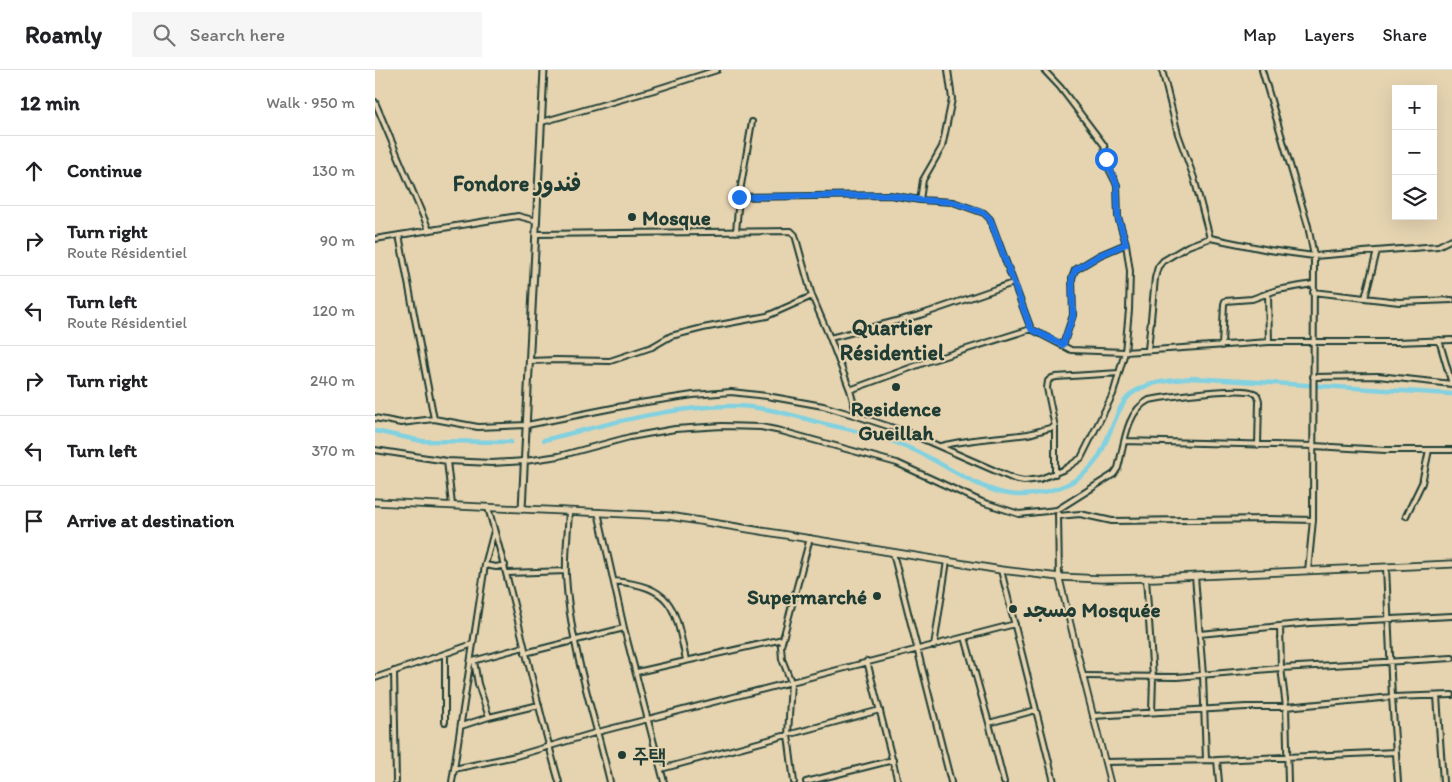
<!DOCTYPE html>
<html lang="en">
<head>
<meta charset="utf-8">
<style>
  :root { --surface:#fff; --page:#f6f6f6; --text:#202124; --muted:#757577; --line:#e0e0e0 }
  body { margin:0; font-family:Itim,"Playpen Sans Arabic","Poor Story",sans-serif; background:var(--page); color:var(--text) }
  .controls { position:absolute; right:15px; top:15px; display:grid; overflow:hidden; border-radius:0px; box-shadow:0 5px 20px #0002 }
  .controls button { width:45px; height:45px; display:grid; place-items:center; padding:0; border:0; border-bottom:1px solid var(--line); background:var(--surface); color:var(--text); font:25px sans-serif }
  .stop { position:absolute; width:15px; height:15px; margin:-11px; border:4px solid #1a73e8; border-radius:50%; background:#fff }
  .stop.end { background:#1a73e8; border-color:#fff; box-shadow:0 1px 5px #0008 }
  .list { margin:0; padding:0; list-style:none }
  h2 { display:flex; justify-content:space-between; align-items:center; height:65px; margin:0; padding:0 20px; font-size:21px }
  h2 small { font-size:16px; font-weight:400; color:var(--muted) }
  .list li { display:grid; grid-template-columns:32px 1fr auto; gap:15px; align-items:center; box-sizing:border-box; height:70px; padding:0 20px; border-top:1px solid var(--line) }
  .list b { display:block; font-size:19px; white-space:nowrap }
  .list p { margin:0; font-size:16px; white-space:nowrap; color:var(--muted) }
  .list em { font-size:16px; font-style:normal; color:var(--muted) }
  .icon { flex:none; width:28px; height:28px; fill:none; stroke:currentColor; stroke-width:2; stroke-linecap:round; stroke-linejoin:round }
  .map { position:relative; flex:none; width:1077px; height:712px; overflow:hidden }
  header { display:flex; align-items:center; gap:30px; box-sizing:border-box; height:70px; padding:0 25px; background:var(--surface); border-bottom:1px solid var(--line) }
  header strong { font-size:24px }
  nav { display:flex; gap:28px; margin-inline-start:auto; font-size:18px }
  .search { width:350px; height:45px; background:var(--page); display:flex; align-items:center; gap:12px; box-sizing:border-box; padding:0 18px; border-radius:0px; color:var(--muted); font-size:19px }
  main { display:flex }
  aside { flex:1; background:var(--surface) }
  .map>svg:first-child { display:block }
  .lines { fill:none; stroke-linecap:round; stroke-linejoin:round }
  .canal { stroke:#82d1e0; stroke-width:4.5 }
  .minor-casing { stroke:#1f3d34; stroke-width:8 }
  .tertiary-casing { stroke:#1f3d34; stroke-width:8 }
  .secondary-casing { stroke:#1f3d34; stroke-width:9 }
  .trunk-casing { stroke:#1f3d34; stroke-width:9 }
  .minor { stroke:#e6d4b1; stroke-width:4 }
  .tertiary { stroke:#e6d4b1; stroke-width:4.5 }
  .secondary { stroke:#e6d4b1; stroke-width:5 }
  .trunk { stroke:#e6d4b1; stroke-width:5.5 }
  .route { stroke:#1a73e8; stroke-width:6 }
  .poi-dot { fill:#1f3d34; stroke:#e6d4b1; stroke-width:2 }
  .labels { text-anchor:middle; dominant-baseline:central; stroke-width:4; stroke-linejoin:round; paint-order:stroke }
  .poi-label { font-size:21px; font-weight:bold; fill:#1f3d34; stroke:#e6d4b1; text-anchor:start }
  .neighbourhood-label { font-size:22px; font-weight:bold; fill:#1f3d34; stroke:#e6d4b1 }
</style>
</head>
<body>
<header>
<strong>Roamly</strong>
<div class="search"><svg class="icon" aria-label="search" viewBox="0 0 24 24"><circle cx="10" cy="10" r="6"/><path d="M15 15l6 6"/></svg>Search here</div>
<nav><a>Map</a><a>Layers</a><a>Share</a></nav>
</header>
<main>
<aside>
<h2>12 min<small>Walk · 950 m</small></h2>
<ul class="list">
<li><svg class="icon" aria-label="ahead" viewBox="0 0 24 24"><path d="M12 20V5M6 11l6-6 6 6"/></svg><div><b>Continue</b></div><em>130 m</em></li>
<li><svg class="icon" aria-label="right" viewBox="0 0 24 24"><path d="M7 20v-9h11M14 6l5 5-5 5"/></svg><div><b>Turn right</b><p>Route Résidentiel</p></div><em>90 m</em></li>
<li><svg class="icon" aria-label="left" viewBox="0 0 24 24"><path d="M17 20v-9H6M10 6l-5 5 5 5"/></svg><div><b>Turn left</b><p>Route Résidentiel</p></div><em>120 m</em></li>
<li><svg class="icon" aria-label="right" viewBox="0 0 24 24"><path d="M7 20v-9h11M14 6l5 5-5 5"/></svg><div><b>Turn right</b></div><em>240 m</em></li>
<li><svg class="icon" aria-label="left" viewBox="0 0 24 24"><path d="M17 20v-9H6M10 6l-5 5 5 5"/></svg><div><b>Turn left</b></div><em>370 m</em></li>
<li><svg class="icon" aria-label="arrive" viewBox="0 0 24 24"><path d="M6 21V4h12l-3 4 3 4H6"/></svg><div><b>Arrive at destination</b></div></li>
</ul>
</aside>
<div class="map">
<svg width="1077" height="712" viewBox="0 0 1077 712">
  <rect width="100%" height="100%" fill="#e6d4b1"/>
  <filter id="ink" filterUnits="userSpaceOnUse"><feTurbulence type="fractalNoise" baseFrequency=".02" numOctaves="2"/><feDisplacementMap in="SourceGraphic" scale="10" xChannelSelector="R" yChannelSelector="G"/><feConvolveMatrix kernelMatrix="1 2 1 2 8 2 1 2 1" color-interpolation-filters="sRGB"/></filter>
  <g filter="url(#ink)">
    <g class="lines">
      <!-- canal -->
      <path class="canal" d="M 0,361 L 47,371 L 136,372
        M 169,370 C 229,355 291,337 354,336 C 387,335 419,346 450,354 C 476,360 503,365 527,375 C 564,388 608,427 648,425 C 675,423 704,414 721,391 C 728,382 732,368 737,357 C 742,346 746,333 755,325 C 771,311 797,311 817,308 L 1077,324"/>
      <!-- minor casing -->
      <g class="minor-casing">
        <path id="minor" d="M 787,0 L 803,64 L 819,108 L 835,168
          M 887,0 L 933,156 L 939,186 L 938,450 L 933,501
          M 0,32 L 54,160
          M 167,52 L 279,20 L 342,0
          M 364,127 L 515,125 L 545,130 L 578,132 L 609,143 L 615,149 L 656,259 L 696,280 L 750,282 L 894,272 L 1022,272 L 1077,270
          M 545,130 L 548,110 L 567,77 L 569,68 L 577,29 L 573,0
          M 361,162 L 364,127 L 377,52
          M 161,164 L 416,161 L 420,165 L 437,226 L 455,268 L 545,245 L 638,213
          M 24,165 L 59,349
          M 0,169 L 143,146 L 162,151
          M 938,222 L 1024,232 L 1077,230
          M 893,223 L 894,272
          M 990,228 L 1002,181
          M 455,268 L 475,320 L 482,346
          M 1064,270 L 1077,314
          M 688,275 L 698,245 L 697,208 L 700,200 L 725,185 L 751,174
          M 847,276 L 849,234 L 850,231 L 877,229 L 902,220 L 938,214
          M 773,280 L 780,208 L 783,197 L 788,191 L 813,176 L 835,168 L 894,180 L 939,186 L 1063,176 L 1077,169
          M 155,291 L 181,290 L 235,291 L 277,277 L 296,266 L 328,258 L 392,246 L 437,226
          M 938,307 L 1003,306 L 1077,314
          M 475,320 L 554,291 L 656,259
          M 0,348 L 26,353 L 59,349 L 103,357 L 152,355 L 258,334 L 318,325 L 356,322 L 392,326 L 448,336 L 482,346 L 534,363 L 639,409 L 649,411 L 665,409 L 690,399 L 706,388 L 738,324 L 750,282 L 754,240 L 755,201 L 751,174 L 743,147 L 742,115 L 733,97 L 729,75 L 685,17 L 669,0
          M 750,371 L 939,376 L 1010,380 L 1077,380
          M 566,376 C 594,369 624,368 653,364 C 662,362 670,359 680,357
          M 0,380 L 72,391 L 117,393 L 150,391 L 184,386 L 255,367 L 300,359 L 347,356 L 386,357 L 406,361 L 522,393 L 607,432 L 644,444 L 682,440 L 739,404 L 743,398 C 749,376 751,341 774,330 C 790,327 871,315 881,324 C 884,327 883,328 884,331 L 883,375
          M 72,391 L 77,435
          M 680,404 L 680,357 L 672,318 L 673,311 L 677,308 L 681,307 L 744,303
          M 113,438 C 140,528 158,621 184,712
          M 194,441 C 193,462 190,485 191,506 C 195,576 219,644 235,712
          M 223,442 L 249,558 L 289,712
          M 683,444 L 684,507
          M 683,446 L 705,444 L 737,451 L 894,449 L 938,450
          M 1031,446 L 1047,413 L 1054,380
          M 518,483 L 576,712
          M 110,495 L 121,497 L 130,495
          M 1011,497 L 1017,627 L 1023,712
          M 626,500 L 679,712
          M 133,503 L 191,501
          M 820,506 L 828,605 L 831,690
          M 771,508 L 778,608 L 777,642
          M 239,511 C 299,517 300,538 311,590
          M 905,556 L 906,598 L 911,637 L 913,712
          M 825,564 L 935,553 L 1077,546
          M 590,567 L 640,554
          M 559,576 L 572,491
          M 150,583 L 249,558
          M 70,584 L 70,652
          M 98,591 L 149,577
          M 492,591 L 523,712
          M 19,601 L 21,712
          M 262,602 L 408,569
          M 708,606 L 802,607 L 906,598 L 1077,588
          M 0,608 L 98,574
          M 1062,626 L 1068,712
          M 718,646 L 871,637 L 911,637 L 1017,627 L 1077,625
          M 114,647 L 164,635
          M 614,653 L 661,640
          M 86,656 L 114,647 L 103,614 L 99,591
          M 842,690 L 844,712
          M 730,692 L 842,690 L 1021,682
          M 79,699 L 141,686 L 223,662 L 590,567 L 614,653 L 629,712
          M 286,699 L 505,640
          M 77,712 L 110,495 L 119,461
          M 419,712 L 413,665 L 416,612 L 407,589 L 406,576 L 435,468
          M 431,712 L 518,690"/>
      </g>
      <!-- tertiary casing -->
      <g class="tertiary-casing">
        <path id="tertiary" d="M 684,507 L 708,606 L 735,712"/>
      </g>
      <!-- secondary casing -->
      <g class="secondary-casing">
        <path id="secondary" d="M 147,439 L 169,0"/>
      </g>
      <!-- trunk casing -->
      <g class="trunk-casing">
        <path id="trunk" d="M 0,432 L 294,446 L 626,500 L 684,507 L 726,509 L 780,508 L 1077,494"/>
      </g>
      <!-- minor -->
      <use href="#minor" class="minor"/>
      <!-- tertiary -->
      <use href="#tertiary" class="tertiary"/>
      <!-- secondary -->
      <use href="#secondary" class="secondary"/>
      <!-- trunk -->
      <use href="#trunk" class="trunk"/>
    </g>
  </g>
  <g class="lines" filter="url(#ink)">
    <!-- route -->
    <path class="route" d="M 364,127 L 515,125 L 545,130 L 578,132 L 609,143 L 615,149 L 656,259 L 688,275 L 698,246 L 697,208 L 700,200 L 725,185 L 751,174 L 743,147 L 742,115 L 731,89"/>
  </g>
  <!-- markers -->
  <g class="poi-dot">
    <circle cx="257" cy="147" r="5"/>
    <circle cx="521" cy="317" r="5"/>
    <circle cx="502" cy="526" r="5"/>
    <circle cx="638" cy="539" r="5"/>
    <circle cx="247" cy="685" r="5"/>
  </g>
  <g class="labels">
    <!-- poi labels -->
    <g class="poi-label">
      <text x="267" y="147">Mosque</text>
      <text x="521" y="338" text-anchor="middle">Residence<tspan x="521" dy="24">Gueillah</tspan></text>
      <text x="492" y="526" text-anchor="end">Supermarché</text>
      <text x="648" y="539">مسجد Mosquée</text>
      <text x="257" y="685">주택</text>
    </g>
    <!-- neighbourhood labels -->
    <g class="neighbourhood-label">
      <text x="142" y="113">Fondore فندور</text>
      <text x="517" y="257">Quartier<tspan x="517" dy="25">Résidentiel</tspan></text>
    </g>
  </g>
</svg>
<div class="controls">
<button>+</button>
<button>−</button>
<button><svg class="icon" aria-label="layers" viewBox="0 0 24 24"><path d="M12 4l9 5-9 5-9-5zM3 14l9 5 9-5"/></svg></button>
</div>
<div class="stop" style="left:731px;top:89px"></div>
<div class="stop end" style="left:364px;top:127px"></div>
</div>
</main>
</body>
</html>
